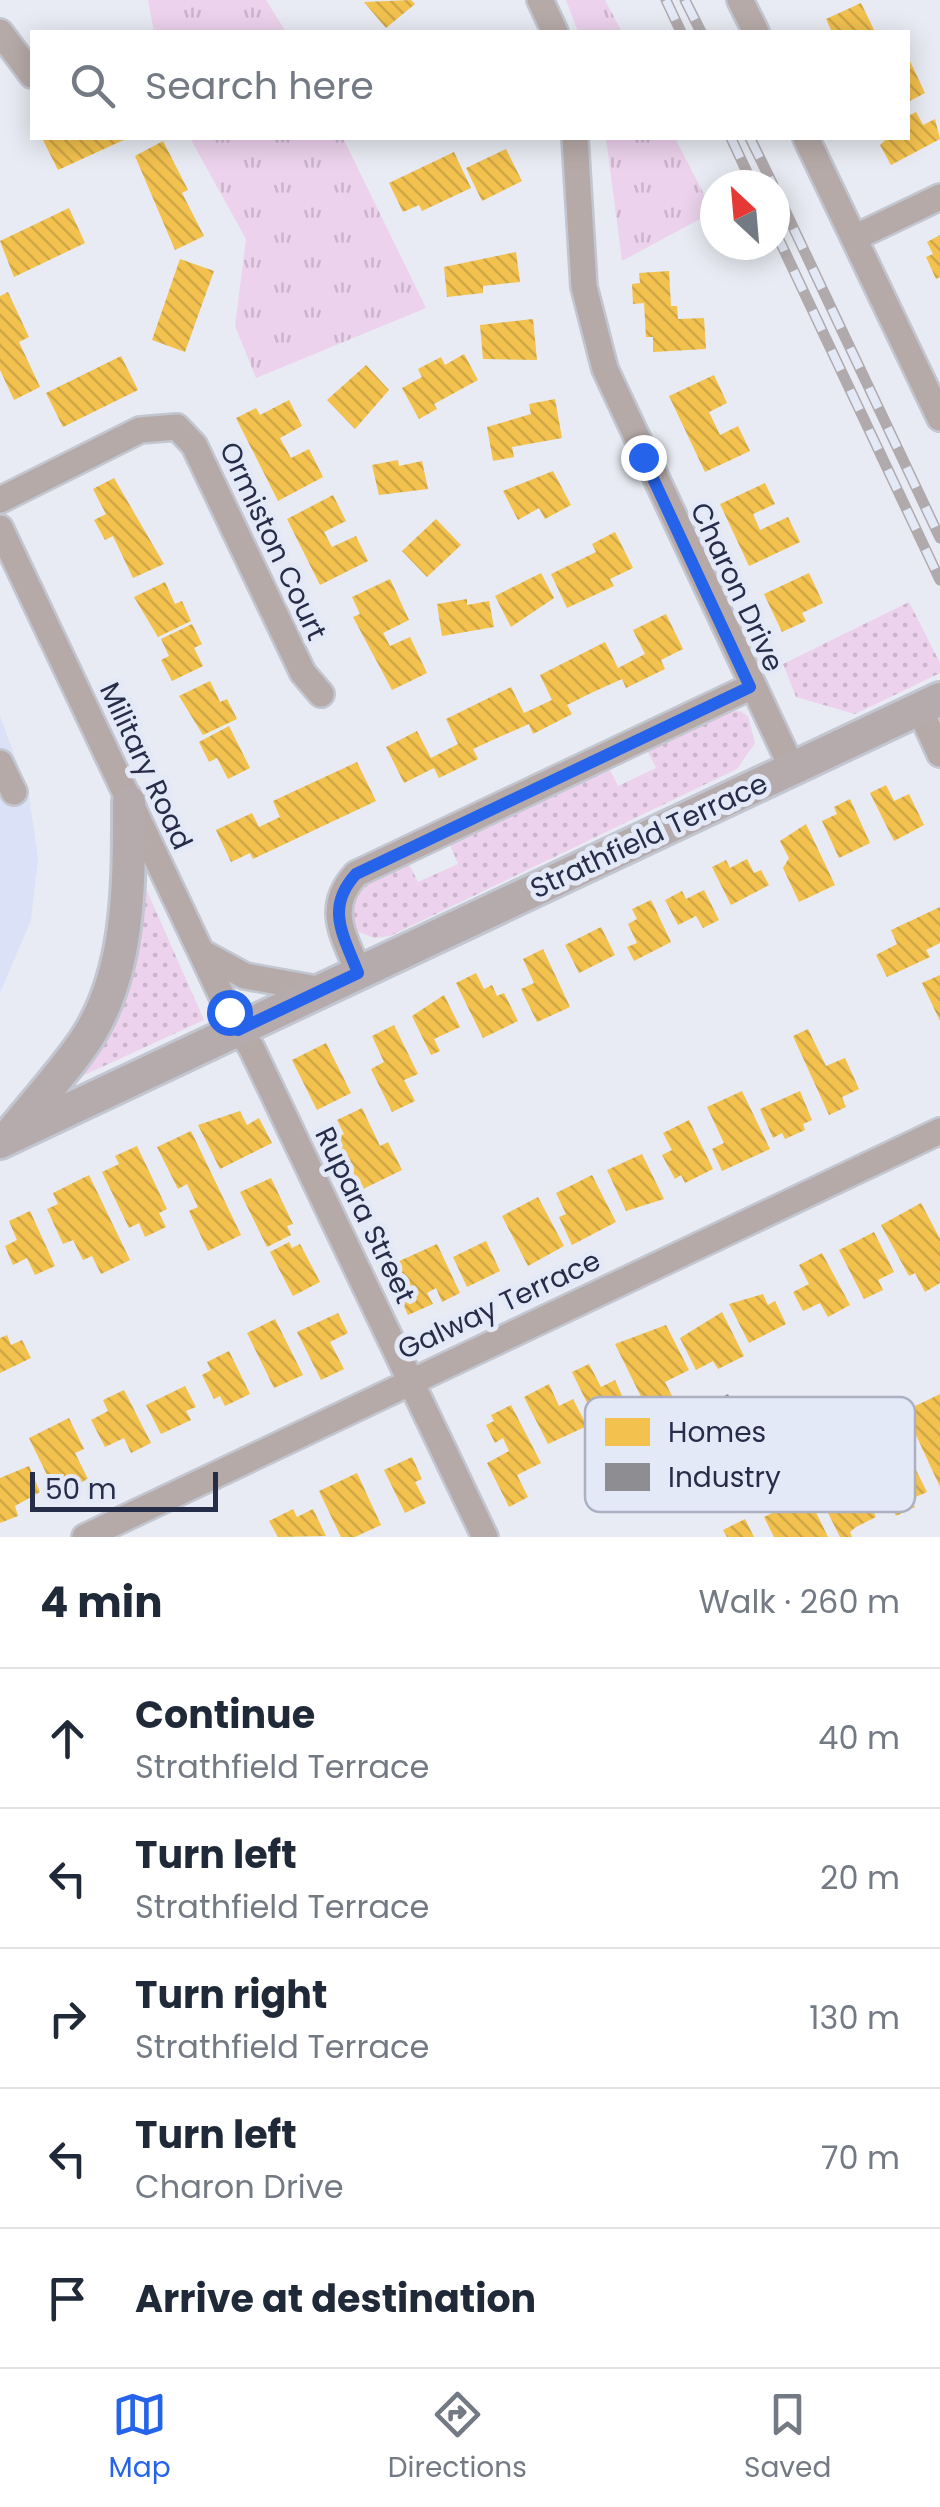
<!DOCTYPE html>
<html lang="en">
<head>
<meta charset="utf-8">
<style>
  :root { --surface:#fff; --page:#f6f6f7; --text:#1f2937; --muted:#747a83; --line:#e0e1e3; --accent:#2563eb }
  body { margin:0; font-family:Poppins,sans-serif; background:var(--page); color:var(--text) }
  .compass { position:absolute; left:700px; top:170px; width:90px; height:90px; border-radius:50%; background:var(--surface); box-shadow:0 5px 25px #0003; rotate:334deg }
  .scale { position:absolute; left:30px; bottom:25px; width:188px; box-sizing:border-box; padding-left:10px; border:5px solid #262d49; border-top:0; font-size:28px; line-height:35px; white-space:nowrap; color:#262d49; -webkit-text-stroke:8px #e4e9f7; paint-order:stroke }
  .stop { position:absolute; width:30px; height:30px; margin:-22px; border:8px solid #2563eb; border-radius:50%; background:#fff }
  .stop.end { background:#2563eb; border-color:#fff; box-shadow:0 2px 10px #0008 }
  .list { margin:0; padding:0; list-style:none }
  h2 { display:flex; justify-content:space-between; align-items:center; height:130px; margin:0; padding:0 40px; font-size:42px }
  h2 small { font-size:32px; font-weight:400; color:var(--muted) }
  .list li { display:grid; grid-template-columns:65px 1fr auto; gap:30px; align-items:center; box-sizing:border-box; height:140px; padding:0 40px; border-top:2px solid var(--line) }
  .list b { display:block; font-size:38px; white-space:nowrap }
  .list p { margin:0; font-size:32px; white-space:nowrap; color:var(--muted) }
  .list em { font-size:32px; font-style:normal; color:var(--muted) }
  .icon { flex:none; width:55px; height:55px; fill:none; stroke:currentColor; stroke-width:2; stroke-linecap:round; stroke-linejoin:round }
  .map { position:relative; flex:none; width:940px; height:1537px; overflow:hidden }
  .search { position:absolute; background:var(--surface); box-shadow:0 5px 25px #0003; left:30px; right:30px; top:30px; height:110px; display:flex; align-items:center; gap:25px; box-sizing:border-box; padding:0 35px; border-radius:0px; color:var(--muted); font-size:38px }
  .sheet { height:830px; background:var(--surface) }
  nav { display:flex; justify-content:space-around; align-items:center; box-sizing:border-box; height:140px; border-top:2px solid var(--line); background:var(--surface); font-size:28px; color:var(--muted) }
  nav a { display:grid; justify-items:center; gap:5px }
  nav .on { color:var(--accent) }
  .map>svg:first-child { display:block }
  .built { fill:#dbe2f7 }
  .grass { fill:url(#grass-dots) }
  .park { fill:url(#park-tufts) }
  .homes { fill:url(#homes-back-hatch) }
  .industry { fill:url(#industry-back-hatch) }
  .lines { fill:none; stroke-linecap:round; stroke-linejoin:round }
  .minor-casing { stroke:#c2c6d0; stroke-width:30 }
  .major-casing { stroke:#c2c6d0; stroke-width:38 }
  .minor { stroke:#b6aaa8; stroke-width:25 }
  .major { stroke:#b5aaac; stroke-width:32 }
  .rail-casing { stroke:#b1aaad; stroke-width:11 }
  .rail { stroke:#e4e9f7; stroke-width:8; stroke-dasharray:22; stroke-linecap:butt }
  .route { stroke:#2563eb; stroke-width:12 }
  .labels { text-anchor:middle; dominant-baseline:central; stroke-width:10; stroke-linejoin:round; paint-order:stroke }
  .street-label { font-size:28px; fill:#262d49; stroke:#e4e9f7 }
  .key { fill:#e4e9f7; stroke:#abb1c3; stroke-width:2.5 }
  .key-label { font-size:28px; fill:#262d49 }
</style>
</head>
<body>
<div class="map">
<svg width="940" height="1537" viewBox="0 0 940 1537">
  <defs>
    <pattern id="grass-dots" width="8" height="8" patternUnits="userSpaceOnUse" patternTransform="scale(2.5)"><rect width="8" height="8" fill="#ecd2ec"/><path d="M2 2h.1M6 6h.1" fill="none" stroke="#cab5cc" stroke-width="1.8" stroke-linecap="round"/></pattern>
    <pattern id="park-tufts" width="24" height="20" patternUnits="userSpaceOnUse" patternTransform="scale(2.5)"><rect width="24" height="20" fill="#ecd2ec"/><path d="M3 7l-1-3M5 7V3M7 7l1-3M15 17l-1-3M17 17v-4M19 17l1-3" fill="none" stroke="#cab5cc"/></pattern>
    <pattern id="homes-back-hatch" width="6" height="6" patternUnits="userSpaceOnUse" patternTransform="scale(2.5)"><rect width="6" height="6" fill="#f2c14e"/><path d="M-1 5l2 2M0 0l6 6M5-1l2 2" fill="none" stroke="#cfa646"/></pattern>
    <pattern id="industry-back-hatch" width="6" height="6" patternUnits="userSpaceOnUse" patternTransform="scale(2.5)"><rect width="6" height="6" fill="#8d8d92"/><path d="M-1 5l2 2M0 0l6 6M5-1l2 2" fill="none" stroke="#737479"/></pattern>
  </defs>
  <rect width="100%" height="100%" fill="#e8ebf3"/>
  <!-- built -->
  <path class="built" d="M 0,716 L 29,795 L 38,859 L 31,920 L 0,993 Z"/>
  <!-- grass -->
  <path class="grass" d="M 909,602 L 940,663 L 940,673 L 855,714 L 796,697 L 783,664 Z
    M 740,711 L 748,716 L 755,743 L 737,769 L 390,936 L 374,938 L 354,930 L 348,899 L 358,889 L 409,864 L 418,882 L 458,864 L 450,845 L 609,768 L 618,786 L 656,768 L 647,750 L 726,712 Z
    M 136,866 L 204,1020 L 69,1082 Z"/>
  <!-- park -->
  <path class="park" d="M 148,0 L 266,0 L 286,32 L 154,32 Z
    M 566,0 L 605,0 L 622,32 L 578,32 Z
    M 190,138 L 343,138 L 426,308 L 256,378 L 235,326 L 246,239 Z
    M 606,138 L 675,138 L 713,212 L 622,261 Z"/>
  <!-- homes -->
  <path class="homes" d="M 411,0 L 415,4 L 386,28 L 364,2 Z
    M 861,3 L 875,32 L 832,32 L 826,19 Z
    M 908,57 L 925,93 L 908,102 Z
    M 916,112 L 923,125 L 935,119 L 940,139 L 891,165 L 880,145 L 888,138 L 908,138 L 908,116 Z
    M 42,138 L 128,138 L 58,170 Z
    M 163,141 L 188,190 L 182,193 L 204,236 L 175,250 L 135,156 Z
    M 506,149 L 522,181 L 482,201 L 466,168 Z
    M 454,152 L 471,188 L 422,211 L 419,205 L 403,212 L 389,183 Z
    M 69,208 L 85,243 L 14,277 L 0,241 Z
    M 940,235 L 940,277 L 936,279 L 926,257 L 933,254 L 927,242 Z
    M 516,252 L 520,282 L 483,286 L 483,293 L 447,297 L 444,267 Z
    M 180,259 L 214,271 L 185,352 L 152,340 Z
    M 669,271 L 671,306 L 677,306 L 678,319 L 704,318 L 706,349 L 653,352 L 653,337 L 646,337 L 644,303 L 633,304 L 632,284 L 640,283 L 639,273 Z
    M 8,292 L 29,337 L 19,342 L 40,387 L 14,400 L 0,370 L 0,296 Z
    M 533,319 L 537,360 L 483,359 L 480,325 Z
    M 464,354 L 478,380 L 434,404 L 437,409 L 419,419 L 402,388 L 422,377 L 418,369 L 441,357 L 445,365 Z
    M 121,356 L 138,390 L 63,427 L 46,393 Z
    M 366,365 L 389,390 L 355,429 L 327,400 Z
    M 714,375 L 727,403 L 709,412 L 720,435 L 738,426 L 750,451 L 705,472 L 669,396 Z
    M 555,399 L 562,438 L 512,447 L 514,457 L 493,461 L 487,427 L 531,414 L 529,404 Z
    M 289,400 L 302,426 L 280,438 L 291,458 L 309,449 L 323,477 L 278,501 L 236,418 L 256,408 L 260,415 Z
    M 398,460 L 399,466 L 422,461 L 428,489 L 379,495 L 372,465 Z
    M 553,471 L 571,505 L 545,519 L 539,508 L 518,520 L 503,491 Z
    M 114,478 L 164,564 L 133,578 L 113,536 L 105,540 L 94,520 L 106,514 L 93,489 Z
    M 765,483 L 775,504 L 753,514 L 760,530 L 788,517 L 800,542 L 749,566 L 720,504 Z
    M 333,495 L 346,521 L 324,532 L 332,547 L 356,536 L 368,561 L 320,585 L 287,519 Z
    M 436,519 L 461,545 L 427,577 L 402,551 Z
    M 615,532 L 633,568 L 610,579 L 614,586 L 567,608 L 551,574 L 596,552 L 592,544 Z
    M 541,573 L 554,598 L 511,627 L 495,596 Z
    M 809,573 L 823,603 L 802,613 L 806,621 L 782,632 L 764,594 Z
    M 390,579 L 409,620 L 383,633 L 390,646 L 410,637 L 427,673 L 392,690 L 353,617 L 360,614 L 352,597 Z
    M 165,582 L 175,604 L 182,601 L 191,621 L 158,637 L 134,597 Z
    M 467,599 L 467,605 L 489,601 L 494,627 L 442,636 L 437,604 Z
    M 666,614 L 683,649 L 661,660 L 665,669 L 626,688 L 622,679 L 591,693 L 567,705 L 572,714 L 533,734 L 529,724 L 497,738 L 473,749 L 478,759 L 439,778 L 434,768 L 404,783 L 386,747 L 417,731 L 431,758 L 458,744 L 446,719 L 511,687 L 524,713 L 552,700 L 540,675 L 605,642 L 618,668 L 645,654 L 633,630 Z
    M 192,624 L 202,644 L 194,648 L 203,666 L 172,681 L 161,660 L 169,656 L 161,639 Z
    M 210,681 L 220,702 L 227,699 L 237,719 L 203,735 L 179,696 Z
    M 229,726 L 250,768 L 228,779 L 217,758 L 209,762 L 199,742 Z
    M 357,762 L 376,801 L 253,859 L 250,853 L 231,862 L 216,830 L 252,813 L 259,827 L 280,817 L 273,801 Z
    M 886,785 L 894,801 L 909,794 L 924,825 L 894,841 L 870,793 Z
    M 850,799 L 870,843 L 839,858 L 822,821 L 837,814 L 834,807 Z
    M 806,824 L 835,885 L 799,902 L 783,868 L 789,858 L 780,841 Z
    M 747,859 L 754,873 L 761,870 L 769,885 L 731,905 L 712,867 L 726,860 L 730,868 Z
    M 704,890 L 719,920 L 703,928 L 696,916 L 678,925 L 665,900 L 682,891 L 686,899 Z
    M 651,900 L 671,942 L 634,961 L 627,947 L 637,943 L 628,924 L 637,919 L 632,909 Z
    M 940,907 L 940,943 L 926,950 L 930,957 L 887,977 L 876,955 L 897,944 L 891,930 Z
    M 601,927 L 615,955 L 579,973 L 565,945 Z
    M 543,949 L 570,1007 L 537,1022 L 521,989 L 534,983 L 523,959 Z
    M 476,973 L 484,989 L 492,985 L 497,996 L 504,993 L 518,1021 L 483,1038 L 456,983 Z
    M 940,975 L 940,1021 L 922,983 Z
    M 444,995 L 460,1027 L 434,1039 L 440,1051 L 431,1055 L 412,1016 Z
    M 394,1025 L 418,1074 L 404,1080 L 415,1101 L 392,1112 L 371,1069 L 384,1062 L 372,1036 Z
    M 808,1029 L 826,1066 L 845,1058 L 859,1089 L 842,1097 L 846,1107 L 829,1115 L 793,1036 Z
    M 326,1043 L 351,1093 L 317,1110 L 292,1060 Z
    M 742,1091 L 770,1149 L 722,1171 L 712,1149 L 724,1143 L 707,1107 Z
    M 800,1091 L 812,1120 L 803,1124 L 805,1130 L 785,1139 L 782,1133 L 773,1138 L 760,1109 Z
    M 362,1108 L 380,1146 L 388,1142 L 402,1170 L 357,1192 L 331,1140 L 344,1134 L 337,1120 Z
    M 240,1111 L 247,1125 L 259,1118 L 272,1143 L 220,1169 L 198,1125 Z
    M 689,1120 L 713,1169 L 685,1183 L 681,1175 L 675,1179 L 662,1155 L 672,1150 L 663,1133 Z
    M 191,1131 L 241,1235 L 208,1251 L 189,1211 L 198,1207 L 187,1184 L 178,1189 L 157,1147 Z
    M 137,1146 L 167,1209 L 159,1213 L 166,1227 L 145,1237 L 139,1223 L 129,1228 L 102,1172 L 119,1164 L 115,1156 Z
    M 642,1154 L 664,1199 L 626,1211 L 607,1170 Z
    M 89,1175 L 130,1260 L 101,1274 L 92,1256 L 83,1260 L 73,1240 L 63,1244 L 47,1209 L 58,1204 L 53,1193 Z
    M 592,1175 L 616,1222 L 572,1245 L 559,1217 L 566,1214 L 556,1193 Z
    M 271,1178 L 293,1224 L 287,1226 L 291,1235 L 267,1247 L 240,1192 Z
    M 538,1197 L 564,1246 L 528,1266 L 502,1216 Z
    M 921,1203 L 940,1239 L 940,1283 L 925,1292 L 915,1273 L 909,1276 L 881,1225 Z
    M 30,1211 L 55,1266 L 35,1275 L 27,1258 L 13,1265 L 5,1246 L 17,1240 L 9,1221 Z
    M 874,1232 L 894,1272 L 878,1280 L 883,1290 L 864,1299 L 839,1250 Z
    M 486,1241 L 500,1271 L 467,1287 L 453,1257 Z
    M 289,1242 L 292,1248 L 300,1244 L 320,1282 L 293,1296 L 270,1252 Z
    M 437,1244 L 460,1293 L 442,1302 L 436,1288 L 427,1293 L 433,1304 L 408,1315 L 386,1267 Z
    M 822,1253 L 850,1305 L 828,1317 L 820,1303 L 803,1311 L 793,1292 L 809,1284 L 799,1265 Z
    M 763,1294 L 768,1305 L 775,1301 L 786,1324 L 749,1343 L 729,1304 Z
    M 722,1312 L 744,1356 L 718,1369 L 713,1361 L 696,1370 L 680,1338 Z
    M 338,1313 L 348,1333 L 330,1342 L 344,1369 L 321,1380 L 297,1332 Z
    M 275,1319 L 303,1375 L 274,1388 L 247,1333 Z
    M 666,1325 L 689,1370 L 665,1382 L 682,1416 L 657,1429 L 615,1344 Z
    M 7,1335 L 11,1345 L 22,1340 L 31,1358 L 0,1373 L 0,1338 Z
    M 229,1351 L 250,1394 L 225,1406 L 220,1396 L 214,1399 L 202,1375 L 211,1370 L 207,1362 Z
    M 589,1364 L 601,1387 L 615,1380 L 624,1400 L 593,1415 L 572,1372 Z
    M 549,1384 L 559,1406 L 573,1399 L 587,1426 L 548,1444 L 524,1397 Z
    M 185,1386 L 196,1407 L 186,1411 L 191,1420 L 161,1434 L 146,1405 Z
    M 124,1390 L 151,1443 L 131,1453 L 124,1438 L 105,1447 L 91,1420 L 108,1411 L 103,1400 Z
    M 940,1394 L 940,1487 L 905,1411 Z
    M 511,1405 L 541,1463 L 517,1475 L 528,1497 L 509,1507 L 487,1463 L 509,1451 L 503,1438 L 495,1443 L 486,1425 L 494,1421 L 491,1415 Z
    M 69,1418 L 84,1449 L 75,1453 L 88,1479 L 64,1491 L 57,1476 L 49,1479 L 29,1438 Z
    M 412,1457 L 422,1479 L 415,1482 L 426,1503 L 405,1513 L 384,1470 Z
    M 911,1460 L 927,1492 L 911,1499 L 915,1507 L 896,1516 L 877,1477 Z
    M 29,1466 L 40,1492 L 15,1506 L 18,1516 L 0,1523 L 0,1478 Z
    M 357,1473 L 381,1525 L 355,1537 L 341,1537 L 319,1491 Z
    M 863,1490 L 876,1517 L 856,1527 L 850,1532 L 852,1537 L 840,1537 L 825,1507 Z
    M 808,1496 L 828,1537 L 774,1537 L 764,1517 Z
    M 293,1509 L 297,1517 L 313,1509 L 326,1536 L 278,1537 L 269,1521 Z
    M 745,1519 L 754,1537 L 727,1537 L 723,1530 Z"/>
  <!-- industry -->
  <path class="industry" d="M 728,1394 L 745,1428 L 727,1436 L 710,1403 Z"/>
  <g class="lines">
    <!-- minor casing -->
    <g class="minor-casing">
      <path id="minor" d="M 540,0 L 555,32
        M 740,0 L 756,32
        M 0,32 L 32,75
        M 575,138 L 584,287 L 605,369 L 792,768
        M 806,138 L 940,418
        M 854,238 L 940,197
        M 0,500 L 140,430 L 177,427 L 194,445 L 303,673 L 321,694
        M 0,528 L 238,1030 L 251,1047 L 485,1537
        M 919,708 L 940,754
        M 0,763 L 14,792
        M 201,952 L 245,976 L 323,990
        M 359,973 C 343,934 325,908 356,874 L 750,687
        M 85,1537 L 940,1131"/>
    </g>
    <!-- major casing -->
    <g class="major-casing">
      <path id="major" d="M 13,1131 C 37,1101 64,1072 85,1041 C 131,973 129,880 129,802
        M 0,1142 L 940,699"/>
    </g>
    <!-- minor -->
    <use href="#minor" class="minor"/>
    <!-- major -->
    <use href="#major" class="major"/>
    <!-- rail casing -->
    <g class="rail-casing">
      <path id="rail" d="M 666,0 L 681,32
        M 685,0 L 701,32
        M 731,138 L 753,185
        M 750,138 L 773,185
        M 775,189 L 940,538
        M 775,231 L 940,580"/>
    </g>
    <!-- rail -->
    <use href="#rail" class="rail"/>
  </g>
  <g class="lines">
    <!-- route -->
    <path class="route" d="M 229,1012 L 238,1030 L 358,973 C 343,934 325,908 356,874 L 750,687 L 643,457"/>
  </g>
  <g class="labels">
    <!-- street labels -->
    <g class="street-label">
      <text transform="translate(273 541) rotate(65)">Ormiston Court</text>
      <text transform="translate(737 587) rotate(65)">Charon Drive</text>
      <text transform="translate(146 766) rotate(65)">Military Road</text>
      <text transform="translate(649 836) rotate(-25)">Strathfield Terrace</text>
      <text transform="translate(365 1215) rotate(64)">Rupara Street</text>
      <text transform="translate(499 1305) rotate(-25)">Galway Terrace</text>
    </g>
  </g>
  <!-- legend -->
  <rect x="585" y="1397" width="330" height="115" rx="15" class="key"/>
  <rect x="605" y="1418" width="45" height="28" fill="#f2c14e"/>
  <rect x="605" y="1463" width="45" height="28" fill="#8d8d92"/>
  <g class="key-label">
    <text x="668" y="1442">Homes</text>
    <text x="668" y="1487">Industry</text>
  </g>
</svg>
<svg class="compass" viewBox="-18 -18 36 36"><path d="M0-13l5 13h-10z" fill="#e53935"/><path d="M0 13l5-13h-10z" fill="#747a83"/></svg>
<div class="scale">50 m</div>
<div class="stop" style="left:229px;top:1012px"></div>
<div class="stop end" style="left:643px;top:457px"></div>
<div class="search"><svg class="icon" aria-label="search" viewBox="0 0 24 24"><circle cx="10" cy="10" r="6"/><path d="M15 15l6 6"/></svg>Search here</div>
</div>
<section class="sheet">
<h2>4 min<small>Walk · 260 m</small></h2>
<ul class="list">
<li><svg class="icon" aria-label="ahead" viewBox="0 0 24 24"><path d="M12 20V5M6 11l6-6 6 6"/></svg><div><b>Continue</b><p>Strathfield Terrace</p></div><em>40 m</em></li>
<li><svg class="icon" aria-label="left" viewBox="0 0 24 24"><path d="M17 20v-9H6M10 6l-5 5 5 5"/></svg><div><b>Turn left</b><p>Strathfield Terrace</p></div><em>20 m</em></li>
<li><svg class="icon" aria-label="right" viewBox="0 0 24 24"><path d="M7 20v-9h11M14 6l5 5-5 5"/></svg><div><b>Turn right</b><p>Strathfield Terrace</p></div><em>130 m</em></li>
<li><svg class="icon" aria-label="left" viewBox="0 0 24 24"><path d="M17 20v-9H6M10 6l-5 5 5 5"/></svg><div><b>Turn left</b><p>Charon Drive</p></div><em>70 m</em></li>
<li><svg class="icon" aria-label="arrive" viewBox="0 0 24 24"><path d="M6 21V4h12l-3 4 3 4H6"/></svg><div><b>Arrive at destination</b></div></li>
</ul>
</section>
<nav>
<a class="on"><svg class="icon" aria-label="map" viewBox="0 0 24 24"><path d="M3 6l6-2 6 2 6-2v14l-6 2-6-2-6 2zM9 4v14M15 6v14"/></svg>Map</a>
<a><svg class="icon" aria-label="directions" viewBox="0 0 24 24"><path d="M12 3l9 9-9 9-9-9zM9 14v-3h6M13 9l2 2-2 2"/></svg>Directions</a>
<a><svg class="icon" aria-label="saved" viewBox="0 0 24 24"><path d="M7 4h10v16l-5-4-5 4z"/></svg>Saved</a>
</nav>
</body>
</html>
